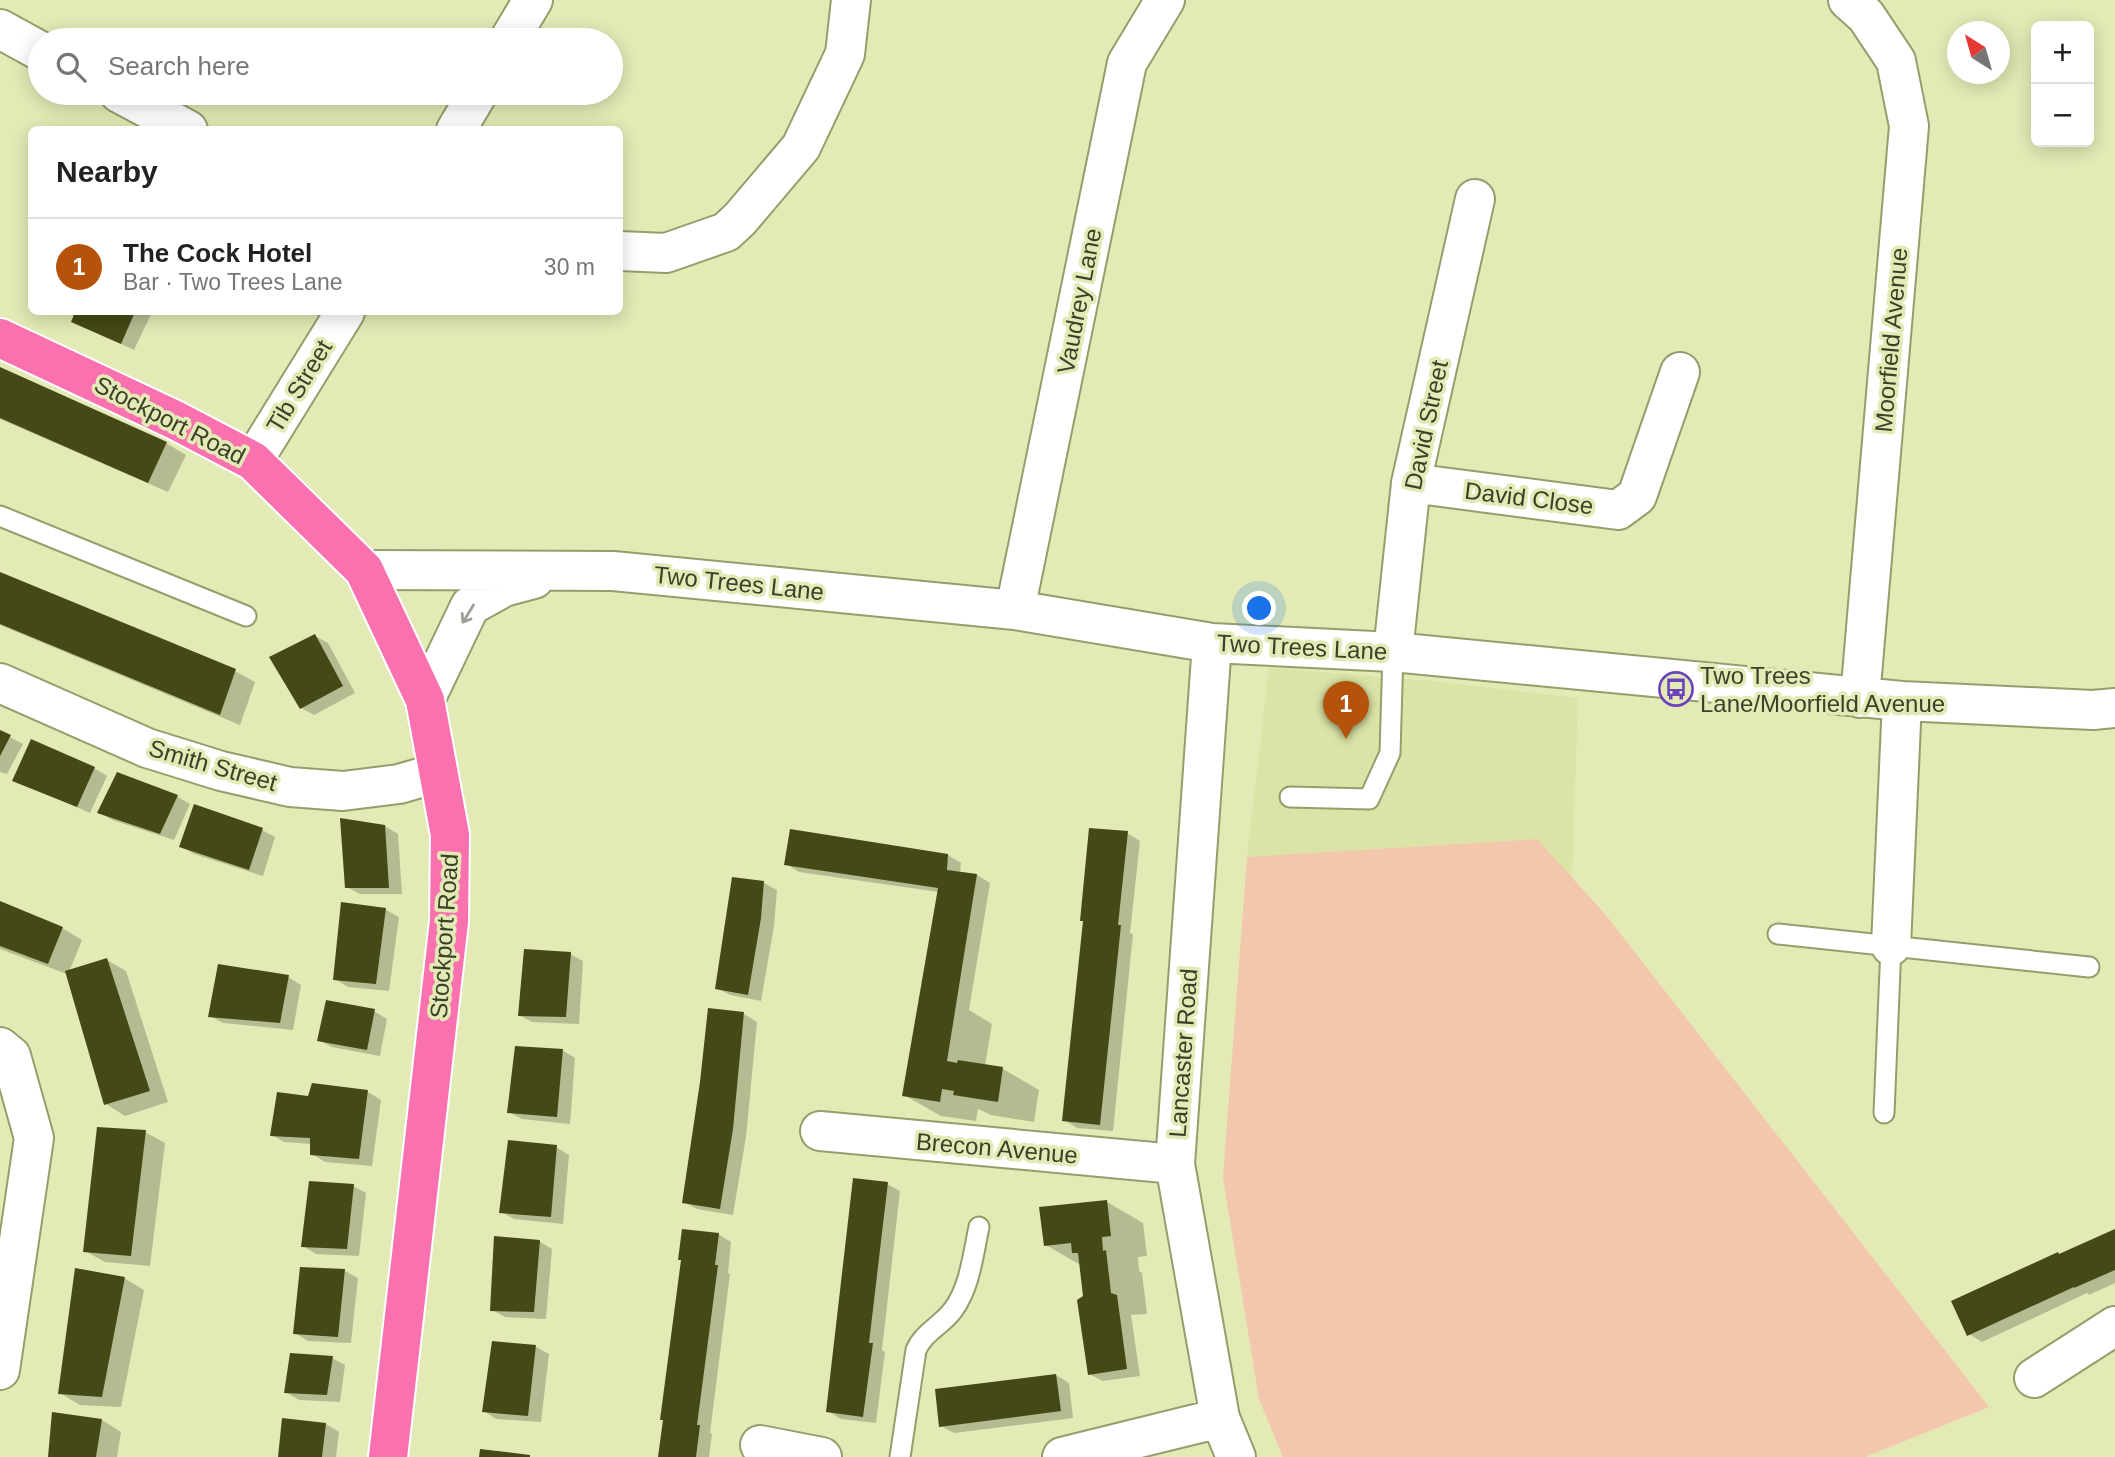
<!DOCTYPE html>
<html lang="en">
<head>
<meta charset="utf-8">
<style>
  :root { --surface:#fff; --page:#f2f2f2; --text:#222; --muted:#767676; --line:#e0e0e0; --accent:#b45309 }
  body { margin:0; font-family:Arial,sans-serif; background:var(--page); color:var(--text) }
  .controls { position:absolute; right:21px; top:21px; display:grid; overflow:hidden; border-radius:10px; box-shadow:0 4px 18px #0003 }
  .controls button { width:63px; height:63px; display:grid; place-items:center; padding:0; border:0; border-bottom:2px solid var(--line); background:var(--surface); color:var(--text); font:35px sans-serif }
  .compass { position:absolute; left:1947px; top:21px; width:63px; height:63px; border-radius:50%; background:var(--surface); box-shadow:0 4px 18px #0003; rotate:323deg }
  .you { position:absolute; left:1260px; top:609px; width:24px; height:24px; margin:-18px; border:5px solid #fff; border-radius:50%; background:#1a73e8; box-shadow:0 0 0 10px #1a73e833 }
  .badge { display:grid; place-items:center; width:46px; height:46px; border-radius:50%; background:var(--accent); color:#fff; font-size:23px; font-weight:700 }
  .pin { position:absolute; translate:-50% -58px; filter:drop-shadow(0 2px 4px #0008) }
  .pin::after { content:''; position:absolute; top:37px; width:24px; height:21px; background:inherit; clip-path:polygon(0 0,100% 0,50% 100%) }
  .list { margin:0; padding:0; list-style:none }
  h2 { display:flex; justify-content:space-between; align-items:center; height:91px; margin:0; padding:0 28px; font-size:30px }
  h2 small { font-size:23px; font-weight:400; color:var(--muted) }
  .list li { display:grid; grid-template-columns:46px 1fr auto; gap:21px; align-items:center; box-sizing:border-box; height:98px; padding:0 28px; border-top:2px solid var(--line) }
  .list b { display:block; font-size:26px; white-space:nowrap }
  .list p { margin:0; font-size:23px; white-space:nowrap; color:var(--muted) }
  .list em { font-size:23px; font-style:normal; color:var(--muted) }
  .icon { flex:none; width:38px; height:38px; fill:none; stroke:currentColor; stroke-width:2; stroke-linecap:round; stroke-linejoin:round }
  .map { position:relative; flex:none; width:2115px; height:1457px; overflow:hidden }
  .search { position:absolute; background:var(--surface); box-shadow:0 4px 18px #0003; left:28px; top:28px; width:595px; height:77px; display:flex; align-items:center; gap:18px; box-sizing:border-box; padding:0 24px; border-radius:38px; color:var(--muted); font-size:26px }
  .panel { position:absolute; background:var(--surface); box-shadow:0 4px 18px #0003; left:28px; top:126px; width:595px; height:189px; border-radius:10px }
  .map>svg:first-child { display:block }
  .built { fill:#dbe4a6 }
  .green { fill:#f2c7ab }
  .shadow { fill:#0003 }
  .building { fill:#444917 }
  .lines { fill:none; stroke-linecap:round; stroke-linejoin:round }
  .lane-casing { stroke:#979d6a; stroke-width:23 }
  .street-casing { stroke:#979d6a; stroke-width:42 }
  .highway-casing { stroke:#fff; stroke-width:42 }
  .lane { stroke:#fff; stroke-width:19 }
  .street { stroke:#fff; stroke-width:38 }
  .highway { stroke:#fa71af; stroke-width:38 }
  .oneway { stroke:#9e9f94 }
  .labels { text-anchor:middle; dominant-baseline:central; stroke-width:7; stroke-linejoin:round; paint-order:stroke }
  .street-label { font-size:24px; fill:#3c3f29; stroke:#e3eab5 }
  .poi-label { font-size:24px; fill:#3c3f29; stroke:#e3eab5; text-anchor:start }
</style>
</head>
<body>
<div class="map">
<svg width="2115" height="1457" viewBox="0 0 2115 1457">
  <rect width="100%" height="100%" fill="#e3eab5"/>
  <!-- built -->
  <path class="built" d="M 1269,668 L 1433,681 L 1578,698 L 1572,878 L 1536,839 L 1247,857 Z"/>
  <!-- green -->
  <path class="green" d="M 1537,839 L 1605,914 L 1989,1407 L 1865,1457 L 1283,1457 L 1259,1399 L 1223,1178 L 1247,857 Z"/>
  <!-- shadow -->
  <path class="shadow" d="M 77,312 L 152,312 L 134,350 L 73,321 Z
    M 0,369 L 166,443 L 186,455 L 168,492 L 0,419 Z
    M 0,574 L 235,671 L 255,682 L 240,725 L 0,625 Z
    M 315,636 L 328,643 L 355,693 L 314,715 L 301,708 Z
    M 0,732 L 23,744 L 7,774 L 0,772 Z
    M 94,768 L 107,776 L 90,813 L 14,780 Z
    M 117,774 L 178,797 L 190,804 L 174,840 L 112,820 L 99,812 Z
    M 385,826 L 398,834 L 402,894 L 360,894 L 347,887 Z
    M 262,830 L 275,837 L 263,876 L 194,854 L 181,846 Z
    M 1127,833 L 1140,841 L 1130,933 L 1133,934 L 1113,1131 L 1077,1128 L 1064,1120 Z
    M 948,855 L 961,863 L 960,873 L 977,875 L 990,883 L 969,1010 L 992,1024 L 985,1066 L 1003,1069 L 1039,1090 L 1034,1122 L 991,1115 L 978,1109 L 976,1121 L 941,1116 L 904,1095 L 939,892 L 799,872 L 786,864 Z
    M 733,879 L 764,883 L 777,890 L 774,926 L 761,1001 L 730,995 L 717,988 Z
    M 0,903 L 62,928 L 82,940 L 69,972 L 107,960 L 126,971 L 168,1102 L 125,1116 L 106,1104 L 67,974 L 0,949 Z
    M 343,904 L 386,910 L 399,917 L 389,991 L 348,987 L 335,979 Z
    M 570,954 L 583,961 L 579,1024 L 532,1022 L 519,1015 Z
    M 288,977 L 301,985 L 293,1030 L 223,1023 L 210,1016 Z
    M 374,1011 L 387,1019 L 380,1056 L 332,1047 L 319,1040 Z
    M 744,1014 L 757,1022 L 746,1137 L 733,1215 L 697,1209 L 684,1202 Z
    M 562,1050 L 575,1058 L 570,1124 L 522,1119 L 509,1112 Z
    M 368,1092 L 381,1100 L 372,1166 L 325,1162 L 312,1154 L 312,1144 L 284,1142 L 272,1135 L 310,1097 Z
    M 145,1132 L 165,1143 L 150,1266 L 105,1262 L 85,1251 Z
    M 556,1147 L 569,1155 L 563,1224 L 514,1219 L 501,1212 Z
    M 887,1184 L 900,1191 L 882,1350 L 885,1352 L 876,1423 L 841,1419 L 828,1411 Z
    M 353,1186 L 366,1193 L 359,1256 L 316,1254 L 303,1246 Z
    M 1107,1202 L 1143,1223 L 1147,1256 L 1138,1257 L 1139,1271 L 1142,1273 L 1147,1314 L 1131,1315 L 1140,1376 L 1103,1381 L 1089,1374 L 1082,1266 L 1046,1245 Z
    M 2115,1231 L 2115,1283 L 2089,1295 L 2087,1293 L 1982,1342 L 1969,1334 Z
    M 718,1234 L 731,1242 L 728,1273 L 730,1274 L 710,1433 L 712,1434 L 709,1457 L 660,1457 Z
    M 539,1241 L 552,1249 L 546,1319 L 505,1317 L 492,1310 Z
    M 345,1271 L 358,1278 L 351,1343 L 308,1341 L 295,1333 Z
    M 124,1278 L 144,1290 L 121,1407 L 80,1405 L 60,1393 Z
    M 536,1347 L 549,1354 L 541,1422 L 496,1419 L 484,1411 Z
    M 332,1358 L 345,1365 L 340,1402 L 299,1400 L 286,1392 Z
    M 1056,1375 L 1069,1383 L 1073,1418 L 954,1433 L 941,1426 Z
    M 102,1420 L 121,1432 L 117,1457 L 50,1457 Z
    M 283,1420 L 326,1424 L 339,1432 L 336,1457 L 279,1457 Z"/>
  <!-- building -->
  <path class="building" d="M 75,312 L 135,312 L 121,344 L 71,322 Z
    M 0,367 L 167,442 L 148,483 L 0,418 Z
    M 0,572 L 236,669 L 220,715 L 0,624 Z
    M 315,634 L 343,686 L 300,709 L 269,657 Z
    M 0,730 L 11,735 L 0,756 Z
    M 31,739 L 95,767 L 77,807 L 12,781 Z
    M 117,772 L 178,795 L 160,834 L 97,813 Z
    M 194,804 L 263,828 L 249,870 L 179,847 Z
    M 340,818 L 385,825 L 389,888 L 345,888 Z
    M 1089,828 L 1128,831 L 1118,925 L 1121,925 L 1100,1125 L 1062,1121 L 1083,921 L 1080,921 Z
    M 790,829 L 948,854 L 947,870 L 977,874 L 947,1061 L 957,1063 L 958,1060 L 1003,1067 L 998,1102 L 953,1095 L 954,1091 L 942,1089 L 940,1102 L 902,1096 L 938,888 L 784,865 Z
    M 732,877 L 764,881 L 761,918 L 748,995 L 715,989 Z
    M 0,901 L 63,927 L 48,964 L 0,946 Z
    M 341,902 L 386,908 L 376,984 L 333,980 Z
    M 524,949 L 571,952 L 566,1017 L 518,1016 Z
    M 107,958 L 150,1091 L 104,1105 L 65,971 Z
    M 218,964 L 289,975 L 280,1023 L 208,1017 Z
    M 326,1000 L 375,1009 L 367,1050 L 317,1041 Z
    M 708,1008 L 744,1012 L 733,1129 L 720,1209 L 682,1203 L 700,1082 Z
    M 515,1046 L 563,1049 L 557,1117 L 507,1113 Z
    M 312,1083 L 368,1090 L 359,1159 L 310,1155 L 310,1138 L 270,1136 L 277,1092 L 308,1096 Z
    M 97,1127 L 146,1130 L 131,1256 L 83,1252 Z
    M 508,1140 L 557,1145 L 551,1217 L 499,1213 Z
    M 853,1178 L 888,1182 L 869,1343 L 873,1343 L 863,1417 L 826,1412 Z
    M 309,1181 L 354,1184 L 347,1249 L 301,1247 Z
    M 1107,1200 L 1111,1236 L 1102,1237 L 1103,1251 L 1106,1250 L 1111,1293 L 1117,1295 L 1127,1369 L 1088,1375 L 1077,1300 L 1083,1296 L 1078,1253 L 1072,1253 L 1071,1243 L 1044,1246 L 1039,1207 Z
    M 682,1229 L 719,1233 L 715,1265 L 718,1265 L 697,1425 L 700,1425 L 696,1457 L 658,1457 L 663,1420 L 660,1420 L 681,1260 L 678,1260 Z
    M 2115,1229 L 2115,1270 L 2074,1288 L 2074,1287 L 1967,1336 L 1951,1301 L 2058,1252 L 2059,1254 Z
    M 494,1236 L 540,1240 L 534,1312 L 490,1311 Z
    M 300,1267 L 345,1269 L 338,1337 L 293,1334 Z
    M 75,1268 L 125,1277 L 102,1397 L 58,1394 Z
    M 492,1341 L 536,1345 L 528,1416 L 482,1412 Z
    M 290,1353 L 333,1356 L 327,1395 L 284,1393 Z
    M 1056,1374 L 1061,1411 L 939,1427 L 935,1389 Z
    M 52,1412 L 102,1419 L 96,1457 L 48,1457 Z
    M 282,1418 L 326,1423 L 322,1457 L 278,1457 Z
    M 480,1449 L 530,1455 L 530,1457 L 479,1457 Z"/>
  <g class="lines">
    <!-- lane casing -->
    <g class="lane-casing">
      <path id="lane" d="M 0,516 L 246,616
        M 1290,797 L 1369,799 L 1390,753 L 1393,652
        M 1778,934 L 2089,967
        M 1884,1113 L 1891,946
        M 900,1457 L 916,1350 C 924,1332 941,1326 953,1310 C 970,1287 973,1255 979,1227"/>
    </g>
    <!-- street casing -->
    <g class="street-casing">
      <path id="street" d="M 1848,0 L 1866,16 L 1896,61 L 1909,126 L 1860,698
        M 0,29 L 40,51
        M 509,40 L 533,0
        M 119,93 L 188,130
        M 456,130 L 478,93
        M 620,251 L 666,253 L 726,232 L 740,219 L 801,147 L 845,54 L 851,0
        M 253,461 L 345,312
        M 1411,483 L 1618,510 L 1637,496 L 1680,372
        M 364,570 L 613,571 L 1015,610 L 1212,643 L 1393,652 L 1902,701 L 2093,710 L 2115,708
        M 1015,610 L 1127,63 L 1165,0
        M 1212,643 L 1175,1164 L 1220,1418 L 1236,1457
        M 1393,652 L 1411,483 L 1475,199
        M 0,683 L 147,748 L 221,771 L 290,787 L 343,791 L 399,784 L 437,773
        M 425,700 L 470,606 L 504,587 L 534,579
        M 1891,946 L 1902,701
        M 0,1047 L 11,1056 L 34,1138 L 0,1370
        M 820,1131 L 1175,1164
        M 2034,1378 L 2115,1326
        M 760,1445 L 822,1457
        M 1062,1457 L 1220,1418"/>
    </g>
    <!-- highway casing -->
    <g class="highway-casing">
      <path id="highway" d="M 0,338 L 175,420 L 253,461 L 364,570 L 425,700 L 450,835 L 449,921 L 388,1457"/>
    </g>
    <!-- lane -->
    <use href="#lane" class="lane"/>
    <!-- street -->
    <use href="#street" class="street"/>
    <!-- highway -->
    <use href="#highway" class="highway"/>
  </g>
  <!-- one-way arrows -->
  <defs><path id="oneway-shaft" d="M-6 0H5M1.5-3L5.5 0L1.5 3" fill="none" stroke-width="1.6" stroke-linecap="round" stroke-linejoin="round" transform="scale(1.75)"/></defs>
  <use class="oneway" href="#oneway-shaft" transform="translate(468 614) rotate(122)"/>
  <!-- icons -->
  <defs>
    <g id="bus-ring" transform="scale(1.75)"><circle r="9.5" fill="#e3eab5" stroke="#6c43bc" stroke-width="1.5"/><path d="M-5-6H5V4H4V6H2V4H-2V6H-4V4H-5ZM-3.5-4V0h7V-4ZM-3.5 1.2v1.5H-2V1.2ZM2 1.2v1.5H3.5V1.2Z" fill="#6c43bc"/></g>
  </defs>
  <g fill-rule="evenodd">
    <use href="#bus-ring" x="1676" y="689"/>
  </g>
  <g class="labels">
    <!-- street labels -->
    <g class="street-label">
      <text transform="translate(1079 301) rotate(-79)">Vaudrey Lane</text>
      <text transform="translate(1891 340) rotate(-85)">Moorfield Avenue</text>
      <text transform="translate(299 386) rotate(-59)">Tib Street</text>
      <text transform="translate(170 420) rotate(27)">Stockport Road</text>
      <text transform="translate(1426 425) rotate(-78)">David Street</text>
      <text transform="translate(1529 498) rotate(7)">David Close</text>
      <text transform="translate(739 583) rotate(6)">Two Trees Lane</text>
      <text transform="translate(1302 647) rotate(3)">Two Trees Lane</text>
      <text transform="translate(213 765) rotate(16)">Smith Street</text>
      <text transform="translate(444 936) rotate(-86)">Stockport Road</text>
      <text transform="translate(1183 1053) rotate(-86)">Lancaster Road</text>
      <text transform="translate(997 1148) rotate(5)">Brecon Avenue</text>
    </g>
    <!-- poi labels -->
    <g class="poi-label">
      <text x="1700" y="675">Two Trees<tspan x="1700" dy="28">Lane/Moorfield Avenue</tspan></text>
    </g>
  </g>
</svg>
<div class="controls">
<button>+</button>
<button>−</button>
</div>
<svg class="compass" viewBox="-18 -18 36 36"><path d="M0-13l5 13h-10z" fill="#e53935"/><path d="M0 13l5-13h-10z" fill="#767676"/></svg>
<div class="you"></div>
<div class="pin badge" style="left:1346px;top:739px">1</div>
<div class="search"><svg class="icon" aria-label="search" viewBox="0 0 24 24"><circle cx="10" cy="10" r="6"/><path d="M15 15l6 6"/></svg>Search here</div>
<section class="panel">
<h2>Nearby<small></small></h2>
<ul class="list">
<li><span class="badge">1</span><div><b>The Cock Hotel</b><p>Bar · Two Trees Lane</p></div><em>30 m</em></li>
</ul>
</section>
</div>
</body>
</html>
